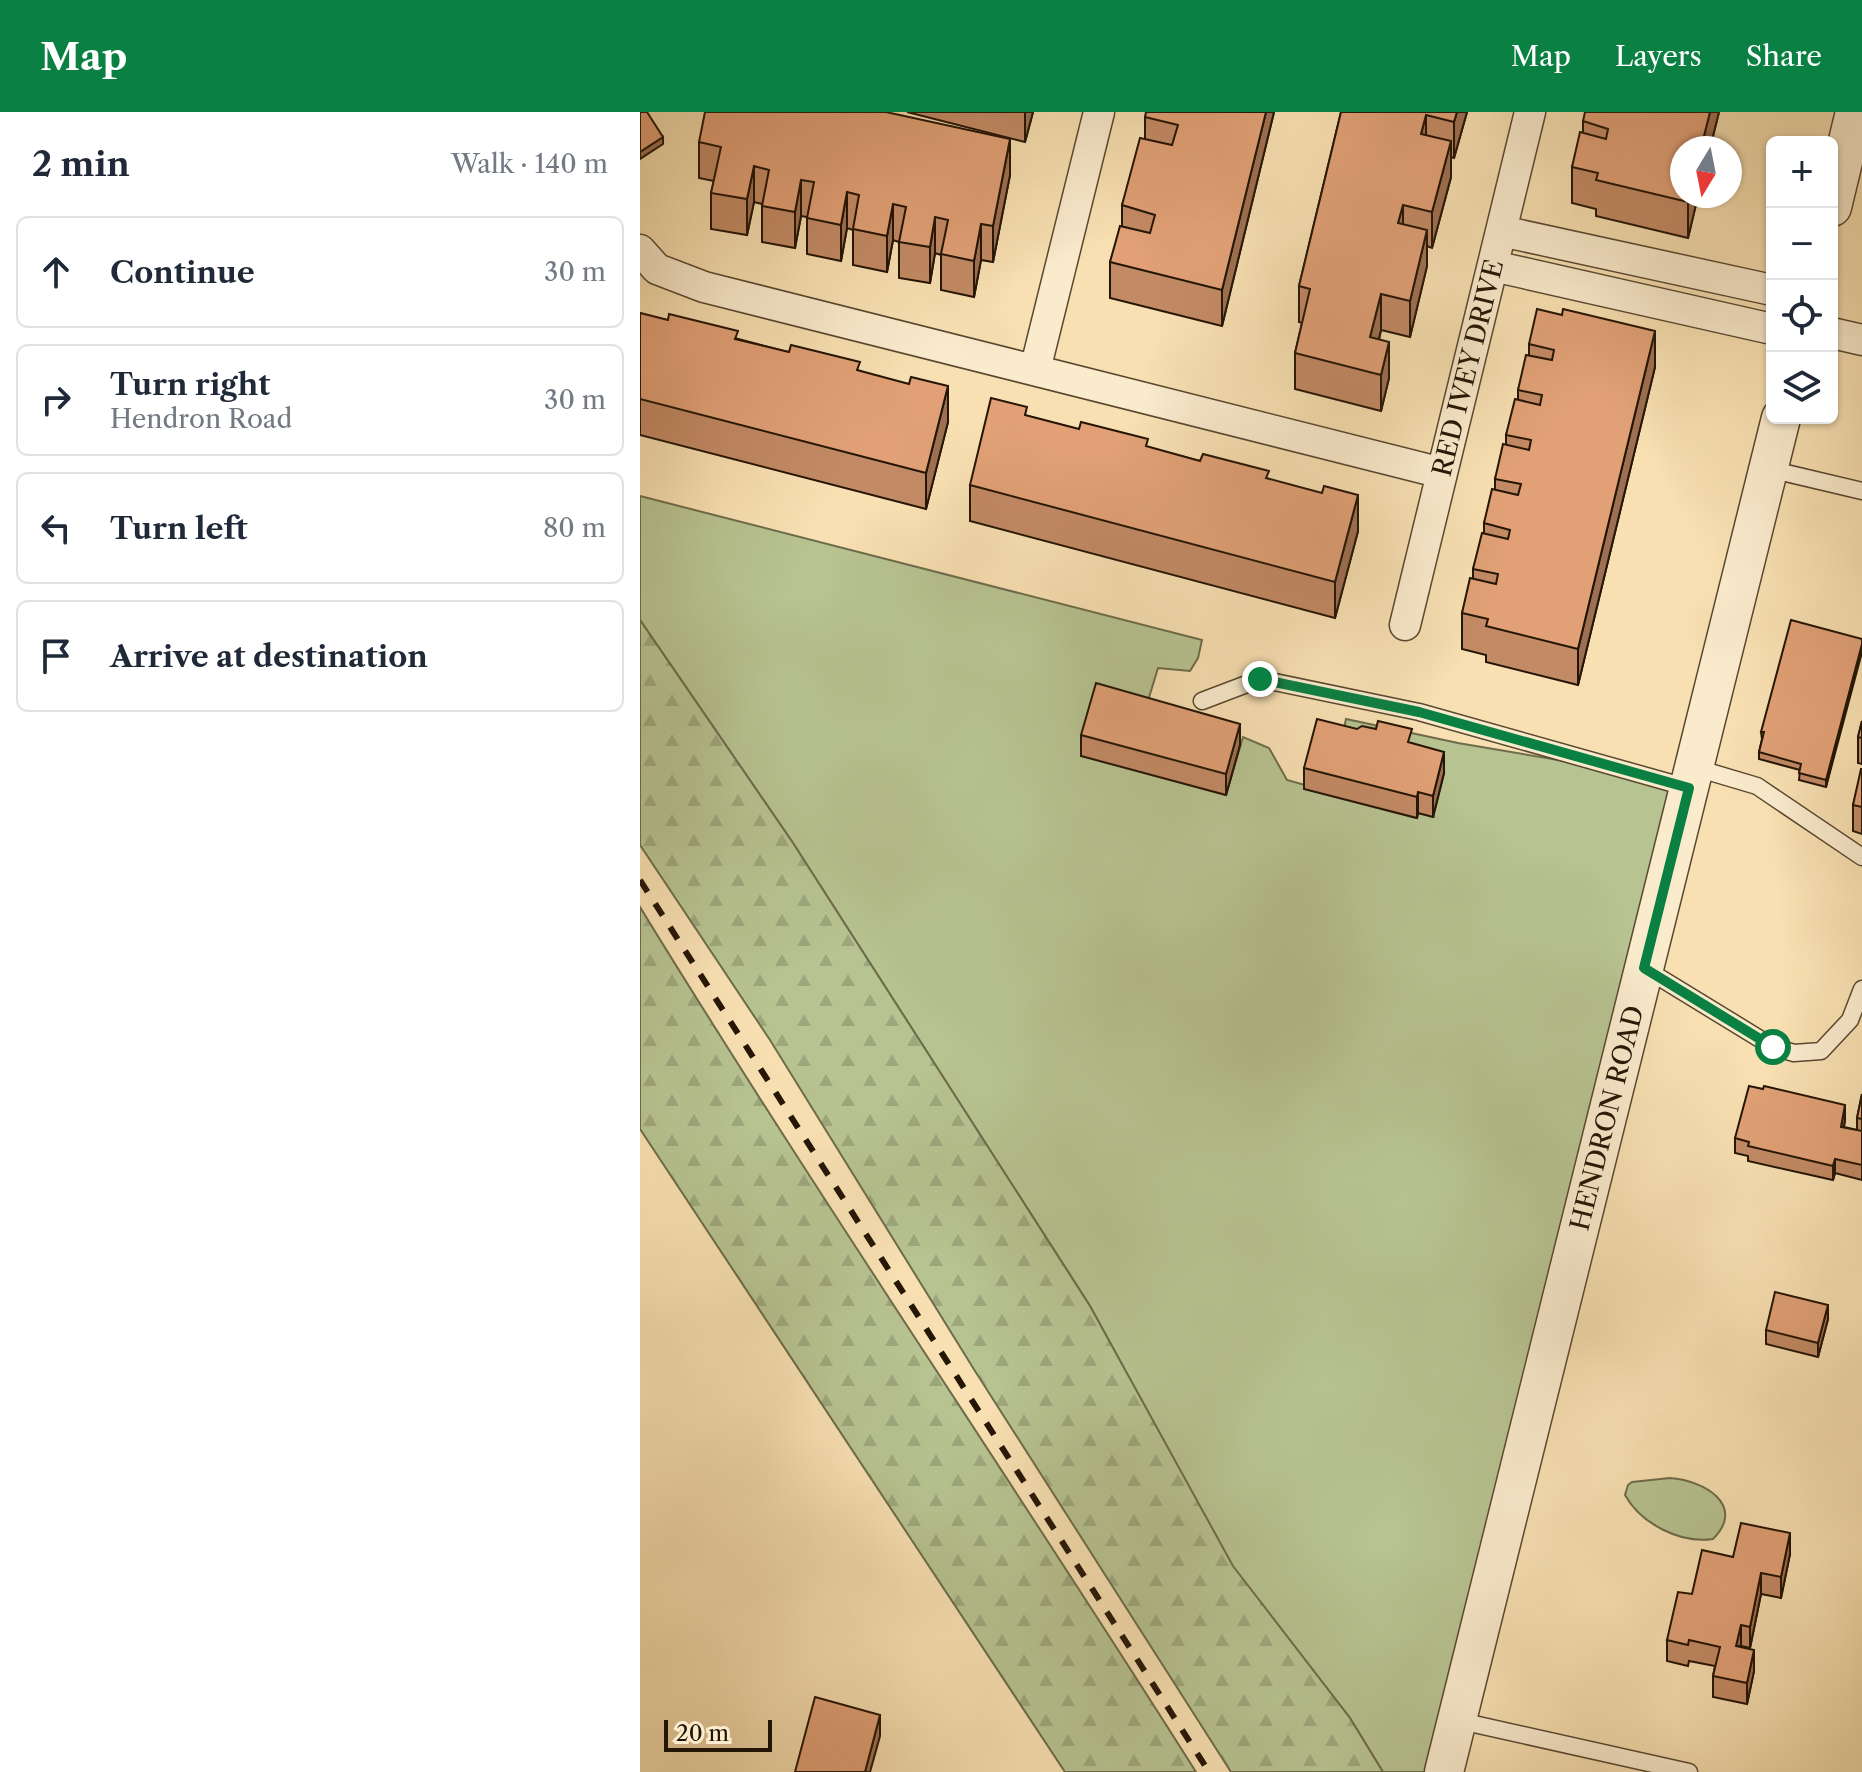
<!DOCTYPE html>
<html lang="en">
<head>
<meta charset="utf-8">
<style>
  :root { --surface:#fff; --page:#f2f2f3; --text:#1f2937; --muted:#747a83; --line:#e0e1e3; --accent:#0b8043 }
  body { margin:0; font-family:"Libre Caslon Text",serif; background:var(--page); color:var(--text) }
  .controls { position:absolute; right:24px; top:24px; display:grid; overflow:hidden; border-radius:12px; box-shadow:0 2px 6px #0004 }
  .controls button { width:72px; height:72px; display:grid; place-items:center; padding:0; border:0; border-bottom:2px solid var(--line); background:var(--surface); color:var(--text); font:40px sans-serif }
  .compass { position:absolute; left:1030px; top:24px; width:72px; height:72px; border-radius:50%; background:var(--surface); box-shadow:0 2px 6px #0004; rotate:190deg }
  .scale { position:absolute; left:24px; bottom:20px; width:108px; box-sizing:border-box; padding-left:8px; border:4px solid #241505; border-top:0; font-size:22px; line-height:28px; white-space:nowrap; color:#241505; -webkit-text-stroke:6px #faebcd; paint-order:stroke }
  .stop { position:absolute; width:24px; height:24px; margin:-18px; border:6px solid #0b8043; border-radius:50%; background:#fff }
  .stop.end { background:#0b8043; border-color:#fff; box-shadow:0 2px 8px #0008 }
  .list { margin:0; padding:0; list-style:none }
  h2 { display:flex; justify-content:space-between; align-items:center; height:104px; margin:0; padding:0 32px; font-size:34px }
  h2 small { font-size:26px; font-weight:400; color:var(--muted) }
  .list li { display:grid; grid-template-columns:52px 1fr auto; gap:24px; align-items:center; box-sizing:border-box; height:112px; margin:0 16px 16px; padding:0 16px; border:2px solid var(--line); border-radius:12px }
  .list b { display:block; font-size:30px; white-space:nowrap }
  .list p { margin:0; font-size:26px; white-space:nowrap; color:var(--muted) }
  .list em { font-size:26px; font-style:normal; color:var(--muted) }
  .icon { flex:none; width:44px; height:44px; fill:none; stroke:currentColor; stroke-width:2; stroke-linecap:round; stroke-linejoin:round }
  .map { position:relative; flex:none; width:1222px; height:1660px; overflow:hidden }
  header { display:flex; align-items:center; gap:48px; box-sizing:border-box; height:112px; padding:0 40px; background:var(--accent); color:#fff }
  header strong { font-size:38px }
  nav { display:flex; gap:44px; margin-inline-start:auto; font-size:28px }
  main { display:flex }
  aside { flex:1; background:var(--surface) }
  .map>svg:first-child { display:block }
  .green { fill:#b7c391; stroke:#6e6c4b; stroke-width:2 }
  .forest { fill:url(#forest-firs); stroke:#6e6c4b; stroke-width:2 }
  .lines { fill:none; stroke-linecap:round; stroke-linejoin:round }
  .service-casing { stroke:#594830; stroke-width:19 }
  .minor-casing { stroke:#594830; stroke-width:33 }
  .tertiary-casing { stroke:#594830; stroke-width:41 }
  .service { stroke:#faebcd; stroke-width:16 }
  .minor { stroke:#faebcd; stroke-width:30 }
  .tertiary { stroke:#faebcd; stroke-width:38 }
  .rail { stroke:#241505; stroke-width:6; stroke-dasharray:14 14; stroke-linecap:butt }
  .wall { fill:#c28a65; stroke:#241505; stroke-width:2 }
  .shaded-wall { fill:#9e7053; stroke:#241505; stroke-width:2 }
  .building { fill:#e1a076; stroke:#241505; stroke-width:2 }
  .route { stroke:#0b8043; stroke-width:10 }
  .labels { text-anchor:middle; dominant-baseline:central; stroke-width:6; stroke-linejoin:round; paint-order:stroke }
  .street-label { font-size:26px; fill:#241505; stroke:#faebcd }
</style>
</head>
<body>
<header>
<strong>Map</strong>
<nav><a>Map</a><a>Layers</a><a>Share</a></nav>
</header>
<main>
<aside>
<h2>2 min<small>Walk · 140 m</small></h2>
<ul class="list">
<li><svg class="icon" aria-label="ahead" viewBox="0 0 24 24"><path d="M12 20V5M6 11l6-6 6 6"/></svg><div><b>Continue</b></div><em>30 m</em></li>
<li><svg class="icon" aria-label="right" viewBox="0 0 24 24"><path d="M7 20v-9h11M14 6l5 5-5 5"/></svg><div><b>Turn right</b><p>Hendron Road</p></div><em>30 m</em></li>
<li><svg class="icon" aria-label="left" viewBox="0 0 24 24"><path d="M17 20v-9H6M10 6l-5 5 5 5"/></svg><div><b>Turn left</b></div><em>80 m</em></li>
<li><svg class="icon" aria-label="arrive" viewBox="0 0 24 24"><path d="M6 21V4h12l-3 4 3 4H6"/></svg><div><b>Arrive at destination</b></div></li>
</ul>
</aside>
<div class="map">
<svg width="1222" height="1660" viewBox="0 0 1222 1660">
  <defs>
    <pattern id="forest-firs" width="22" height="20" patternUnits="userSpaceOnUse" patternTransform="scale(2)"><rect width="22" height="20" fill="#b7c391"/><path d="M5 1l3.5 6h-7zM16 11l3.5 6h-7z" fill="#9da77c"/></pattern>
  </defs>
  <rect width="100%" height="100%" fill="#f8e0b2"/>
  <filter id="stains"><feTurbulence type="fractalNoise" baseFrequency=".0025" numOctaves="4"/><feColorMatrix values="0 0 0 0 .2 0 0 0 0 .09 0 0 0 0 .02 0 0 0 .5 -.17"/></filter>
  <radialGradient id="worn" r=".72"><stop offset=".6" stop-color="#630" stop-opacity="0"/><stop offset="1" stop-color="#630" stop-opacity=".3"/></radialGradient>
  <!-- green -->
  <path class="green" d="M 0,384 L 562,528 L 558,546 L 550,559 L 518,556 L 503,605 L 442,644 L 586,683 L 603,625 L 629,636 L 647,668 L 665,673 L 665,677 L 776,706 L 778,701 L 793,704 L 703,621 L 706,607 L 818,631 L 942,652 L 1033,678 L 786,1660 L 743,1660 L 710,1606 L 592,1454 L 450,1194 L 153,731 L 0,508 Z
    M 1030,1366 C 1063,1368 1107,1393 1073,1427 C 1041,1432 1001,1412 985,1383 L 988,1373 L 992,1370 Z"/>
  <!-- forest -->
  <path class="forest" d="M 0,508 L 153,731 L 450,1194 L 593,1454 L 710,1606 L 743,1660 L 591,1660 L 335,1259 L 130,928 L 0,733 Z
    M 0,795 C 179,1087 373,1370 556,1660 L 425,1660 L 0,1017 Z"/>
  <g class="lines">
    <!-- service casing -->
    <g class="service-casing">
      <path id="service" d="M 1129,357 L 1222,379
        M 562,589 L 620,567 L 779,600 L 1049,676
        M 1053,655 L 1117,674 L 1222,745
        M 1004,856 L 1133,935 L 1154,941 L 1181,939 L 1210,908 L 1222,877
        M 816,1608 L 1049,1660"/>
    </g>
    <!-- minor casing -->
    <g class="minor-casing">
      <path id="minor" d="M 861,119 L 1132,178
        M 0,138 L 17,157 L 64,175 L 802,361
        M 853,154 L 1132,217
        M 1192,221 L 1222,228
        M 395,258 L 459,0
        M 765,513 L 890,0"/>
    </g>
    <!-- tertiary casing -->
    <g class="tertiary-casing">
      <path id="tertiary" d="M 1192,95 L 1215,0
        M 804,1660 L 1141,306"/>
    </g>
    <!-- service -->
    <use href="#service" class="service"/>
    <!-- minor -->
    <use href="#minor" class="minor"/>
    <!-- tertiary -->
    <use href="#tertiary" class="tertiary"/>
    <!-- rail -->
    <path class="rail" d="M 0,768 L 569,1660"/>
  </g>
  <!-- wall -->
  <path class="wall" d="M 267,0 L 393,0 L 385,30 Z
    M 634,0 L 582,214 L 470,186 L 470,150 L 482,114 L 482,93 L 505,27 L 505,5 Z
    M 701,0 L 827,0 L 814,46 L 811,45 L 811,65 L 792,136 L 787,134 L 787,154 L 770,225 L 741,218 L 739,228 L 749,266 L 741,299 L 655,277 L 655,241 L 662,211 L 659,210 L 659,174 Z
    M 1079,0 L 1070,36 L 1042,36 L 1042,84 L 1058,84 L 1048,126 L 956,104 L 956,97 L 932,91 L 932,55 L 943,20 L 943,9 Z
    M 59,30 L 370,63 L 353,150 L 341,148 L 334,185 L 301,178 L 301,143 L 295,141 L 290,171 L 259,166 L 259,130 L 253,128 L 247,160 L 213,153 L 213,118 L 207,116 L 201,149 L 167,142 L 167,105 L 161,104 L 155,136 L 122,130 L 122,92 L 114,90 L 107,123 L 71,117 L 71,81 L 74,69 L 59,66 Z
    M 0,201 L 220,259 L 308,310 L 286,397 L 0,323 Z
    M 889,232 L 1015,255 L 938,573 L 846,550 L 846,543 L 822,537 L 822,501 L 833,467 L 833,457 L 844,422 L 844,411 L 855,378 L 855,367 L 866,333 L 866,323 L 878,288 L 878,278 L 889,243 Z
    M 387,304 L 629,367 L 718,419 L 695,506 L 330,409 L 330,373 Z
    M 1222,527 L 1186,675 L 1159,668 L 1160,658 L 1119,647 L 1119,640 L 1122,627 L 1121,620 Z
    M 1222,609 L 1222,652 L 1218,651 L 1218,625 Z
    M 441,623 L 600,633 L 586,683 L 441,644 Z
    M 772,631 L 804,661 L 793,705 L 778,701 L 777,706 L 664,677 L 664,656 Z
    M 1222,657 L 1222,722 L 1213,719 L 1213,693 Z
    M 1222,982 L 1222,1068 L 1195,1061 L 1193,1068 L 1108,1049 L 1108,1044 L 1095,1041 L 1095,1026 L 1205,1008 L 1204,1015 L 1217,1018 L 1217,1006 Z
    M 1188,1207 L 1178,1245 L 1126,1232 L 1126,1218 Z
    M 1150,1442 L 1141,1486 L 1121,1482 L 1110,1536 L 1101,1534 L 1114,1559 L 1107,1592 L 1073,1585 L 1073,1564 L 1075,1554 L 1049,1549 L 1048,1554 L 1027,1549 L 1027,1528 L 1052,1482 L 1093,1445 Z"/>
  <!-- shaded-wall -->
  <path class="shaded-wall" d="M 385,0 L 393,0 L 385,30 Z
    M 626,0 L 634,0 L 582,214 L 582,178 Z
    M 817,0 L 827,0 L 814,46 L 814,10 Z
    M 1070,0 L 1079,0 L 1070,36 L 1061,36 Z
    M 786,3 L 786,39 L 781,22 Z
    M 23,25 L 23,32 L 0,47 L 0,40 Z
    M 370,27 L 370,63 L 353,150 L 353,114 Z
    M 811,29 L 811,65 L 792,136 L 792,100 Z
    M 114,54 L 114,90 L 107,123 L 107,87 Z
    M 161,68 L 161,104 L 155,136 L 155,100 Z
    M 207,80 L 207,116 L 201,149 L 201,113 Z
    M 1049,84 L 1058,84 L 1048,126 L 1048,90 Z
    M 253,92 L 253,128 L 247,160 L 247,124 Z
    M 763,93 L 763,129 L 758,111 Z
    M 295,105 L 295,141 L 290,171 L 290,135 Z
    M 341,112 L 341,148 L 334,185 L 334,149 Z
    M 787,118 L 787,154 L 770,225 L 770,189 Z
    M 741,182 L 741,218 L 730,261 L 730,225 Z
    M 1015,219 L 1015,255 L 938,573 L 938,537 Z
    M 749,230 L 749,266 L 741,299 L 741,263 Z
    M 308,274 L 308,310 L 286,397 L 286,361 Z
    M 718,383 L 718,419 L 695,506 L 695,470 Z
    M 1222,532 L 1222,540 L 1186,675 L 1186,668 Z
    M 600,612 L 600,633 L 586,683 L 586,662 Z
    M 804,640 L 804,661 L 793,705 L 793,684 Z
    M 778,680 L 778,701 L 777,706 L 777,685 Z
    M 1205,993 L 1205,1008 L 1201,1029 L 1201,1015 Z
    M 1195,1047 L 1195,1061 L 1193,1068 L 1193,1054 Z
    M 1188,1193 L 1188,1207 L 1178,1245 L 1178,1231 Z
    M 1150,1421 L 1150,1442 L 1141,1486 L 1141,1465 Z
    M 1121,1461 L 1121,1482 L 1110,1536 L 1110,1515 Z
    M 1101,1513 L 1101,1534 L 1096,1534 Z
    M 1114,1538 L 1114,1559 L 1107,1592 L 1107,1571 Z
    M 240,1603 L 240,1624 L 230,1660 L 225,1660 Z"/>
  <!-- building -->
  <path class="building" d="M 0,0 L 7,0 L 23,25 L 0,40 Z
    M 65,0 L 246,0 L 370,27 L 353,114 L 341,112 L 334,149 L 301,142 L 308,108 L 295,105 L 290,135 L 259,130 L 266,95 L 253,92 L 247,124 L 213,117 L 219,83 L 207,80 L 201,113 L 167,106 L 174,70 L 161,68 L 155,100 L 122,94 L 129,58 L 114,54 L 107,87 L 71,81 L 81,35 L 59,30 Z
    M 506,0 L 626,0 L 582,178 L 470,150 L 480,114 L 510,121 L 515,103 L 482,93 L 500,26 L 532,33 L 538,13 L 505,5 Z
    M 701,0 L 817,0 L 814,10 L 786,3 L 781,22 L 811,29 L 792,100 L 763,93 L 758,111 L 787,118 L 770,189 L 741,182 L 730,225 L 749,230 L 741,263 L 655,241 L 670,177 L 659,174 Z
    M 945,0 L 1070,0 L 1061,36 L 1042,36 L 1042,84 L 1049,84 L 1048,90 L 956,68 L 958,61 L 932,55 L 940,20 L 966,27 L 968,17 L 943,9 Z
    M 897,197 L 922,203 L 923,197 L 1015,219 L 938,537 L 846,514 L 848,507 L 822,501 L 830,466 L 856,472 L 858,462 L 833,457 L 842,421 L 868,427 L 870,418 L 844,411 L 852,377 L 878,383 L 881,372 L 855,367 L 863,332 L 889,338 L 891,328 L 866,323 L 875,287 L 900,293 L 902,283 L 878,278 L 886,243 L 912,248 L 914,238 L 889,232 Z
    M 0,201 L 28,208 L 29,202 L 98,219 L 95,227 L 149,240 L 151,233 L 220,250 L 217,258 L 269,272 L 271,265 L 308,274 L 286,361 L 0,287 Z
    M 351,286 L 387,295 L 385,303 L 439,317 L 441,310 L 508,327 L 506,334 L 560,349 L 563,342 L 629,359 L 626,366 L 682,381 L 684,374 L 718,383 L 695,470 L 330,373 Z
    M 1151,508 L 1222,527 L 1222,532 L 1186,668 L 1159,661 L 1161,652 L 1119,640 L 1124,620 L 1121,620 Z
    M 456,571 L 600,612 L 586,662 L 441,623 Z
    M 677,607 L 717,617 L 722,614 L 736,617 L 738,609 L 772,617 L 768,630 L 804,640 L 793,684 L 778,680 L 777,685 L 664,656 Z
    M 1222,609 L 1222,626 L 1218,625 Z
    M 1221,657 L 1222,657 L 1222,695 L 1213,693 Z
    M 1109,974 L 1123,977 L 1124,974 L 1205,993 L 1201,1015 L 1222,1019 L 1222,1053 L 1195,1047 L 1193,1054 L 1108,1034 L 1109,1030 L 1095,1026 Z
    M 1222,982 L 1222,1007 L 1217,1006 Z
    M 1135,1180 L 1188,1193 L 1178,1231 L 1126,1218 Z
    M 1101,1411 L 1150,1421 L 1141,1465 L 1121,1461 L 1110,1515 L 1101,1513 L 1096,1534 L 1114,1538 L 1107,1571 L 1073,1564 L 1080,1535 L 1049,1528 L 1048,1533 L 1027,1528 L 1038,1480 L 1052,1482 L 1062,1438 L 1093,1445 Z
    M 175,1585 L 240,1603 L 225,1660 L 155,1660 Z"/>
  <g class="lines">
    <!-- route -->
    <path class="route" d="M 620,567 L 779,600 L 1049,676 L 1004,856 L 1133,935"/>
  </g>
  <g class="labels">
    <!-- street labels -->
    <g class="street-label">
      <text transform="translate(828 256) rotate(-76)">RED IVEY DRIVE</text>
      <text transform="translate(967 1006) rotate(-76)">HENDRON ROAD</text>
    </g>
  </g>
  <rect width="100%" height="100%" filter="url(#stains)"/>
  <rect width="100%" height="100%" fill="url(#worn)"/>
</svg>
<div class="controls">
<button>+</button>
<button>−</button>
<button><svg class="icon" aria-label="locate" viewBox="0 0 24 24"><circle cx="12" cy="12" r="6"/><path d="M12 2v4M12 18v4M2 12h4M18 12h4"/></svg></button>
<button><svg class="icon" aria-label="layers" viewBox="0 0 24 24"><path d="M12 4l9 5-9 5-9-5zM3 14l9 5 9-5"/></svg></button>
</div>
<svg class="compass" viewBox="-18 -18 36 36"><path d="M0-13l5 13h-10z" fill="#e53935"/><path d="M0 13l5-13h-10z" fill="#747a83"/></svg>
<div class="scale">20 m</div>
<div class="stop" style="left:1133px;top:935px"></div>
<div class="stop end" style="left:620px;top:567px"></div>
</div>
</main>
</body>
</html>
